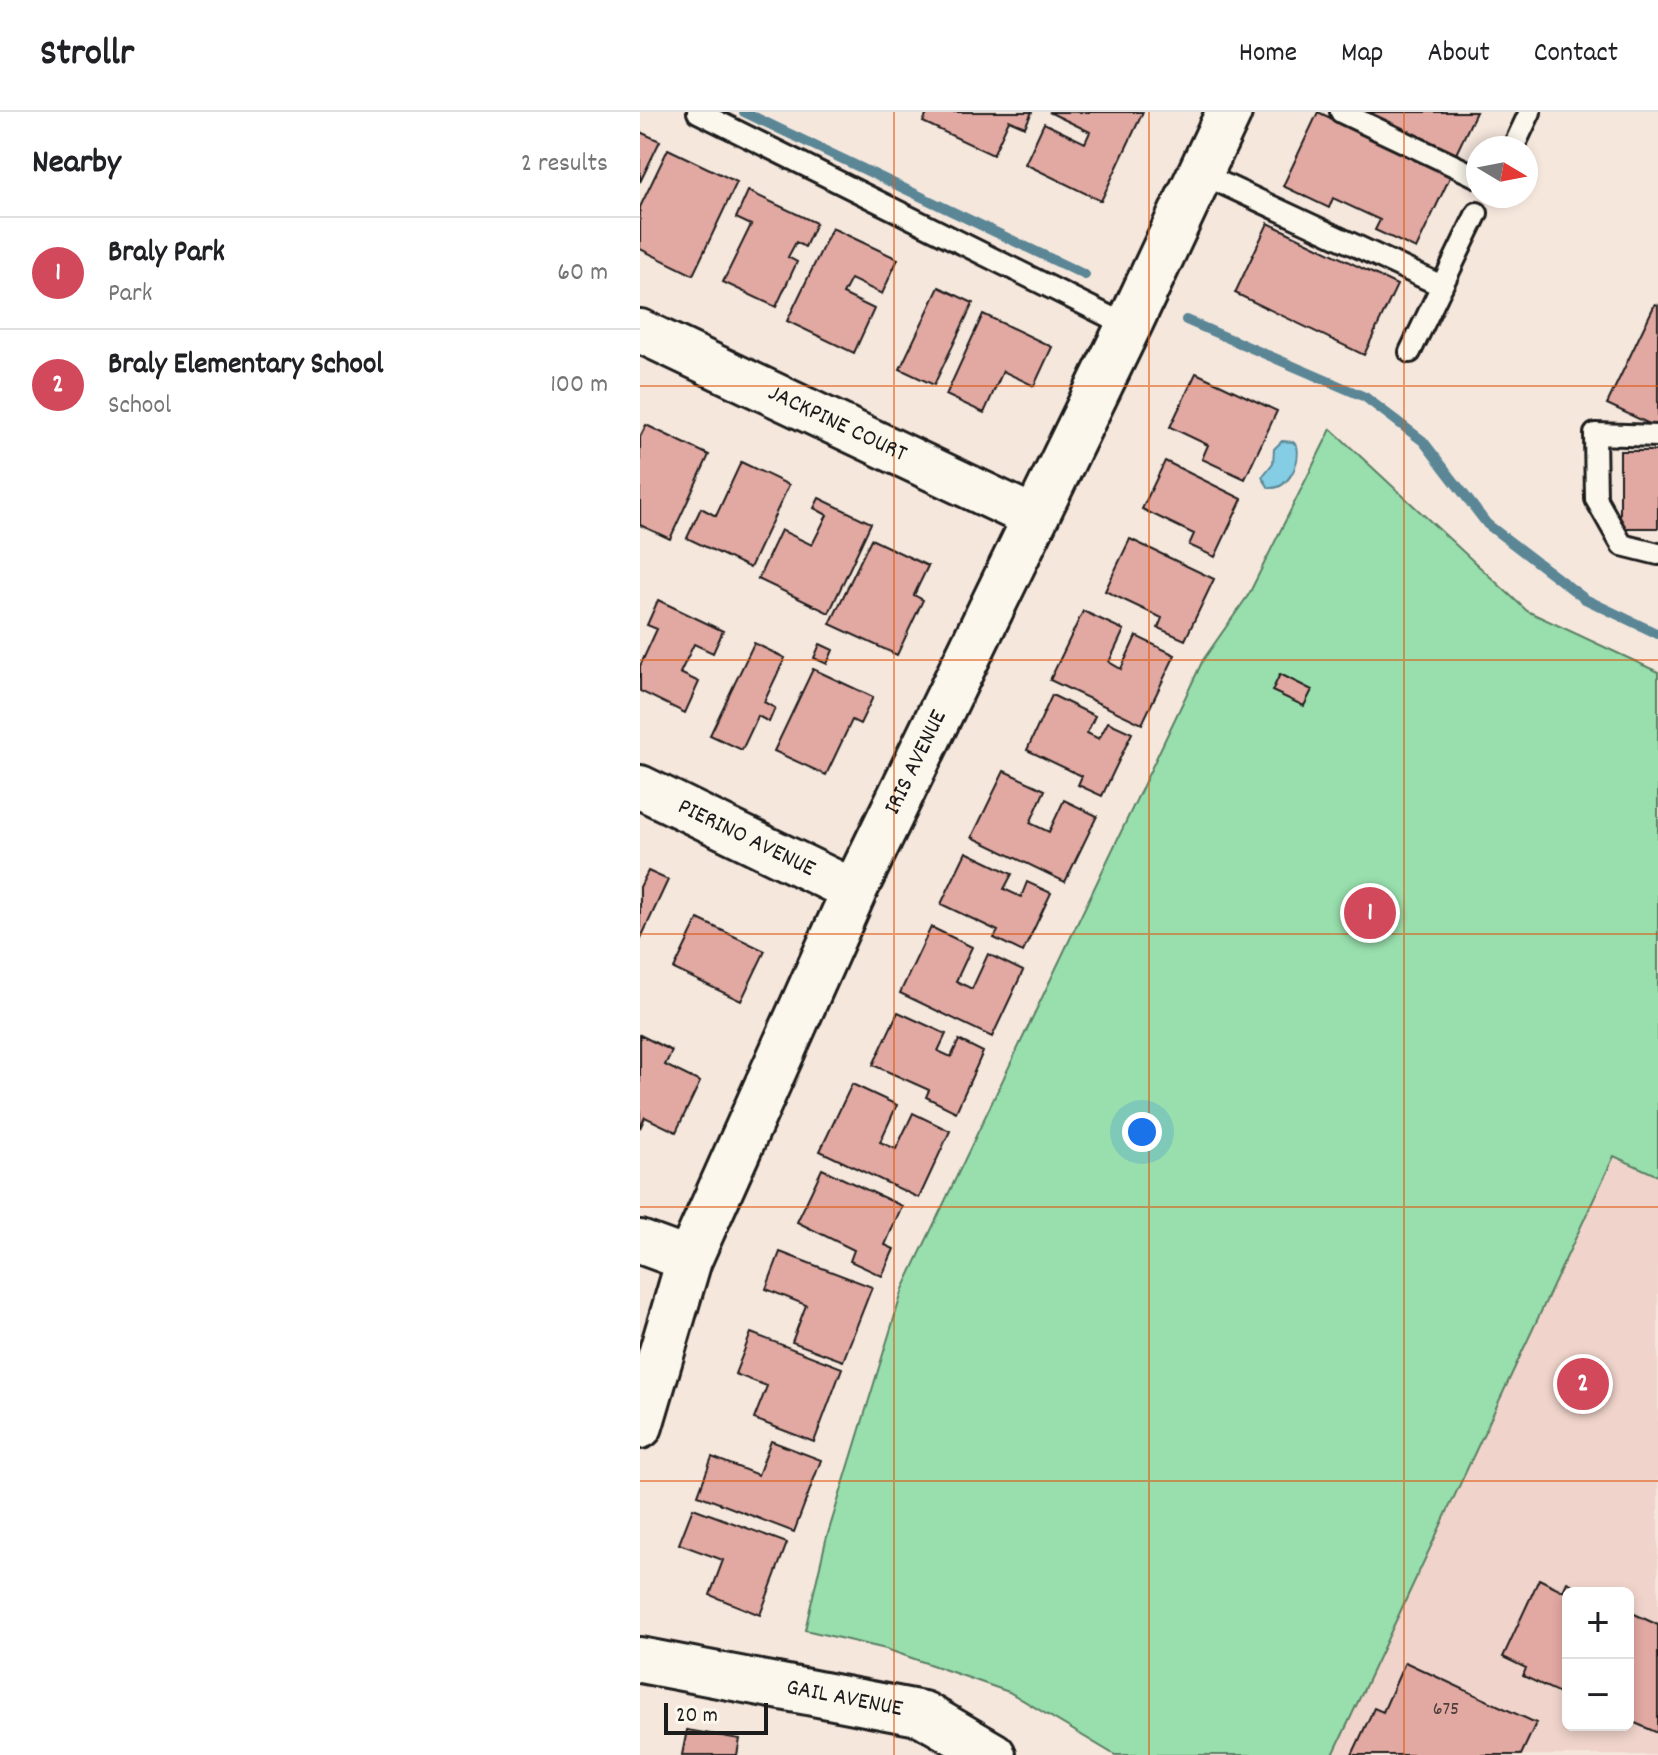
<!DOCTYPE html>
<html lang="en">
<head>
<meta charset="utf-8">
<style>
  :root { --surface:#fff; --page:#f6f6f6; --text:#202124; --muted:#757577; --line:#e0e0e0; --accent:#d1495b }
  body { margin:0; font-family:Dekko,sans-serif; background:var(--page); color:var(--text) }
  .controls { position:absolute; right:24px; bottom:24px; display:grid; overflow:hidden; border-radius:12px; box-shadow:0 4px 12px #0003 }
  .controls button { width:72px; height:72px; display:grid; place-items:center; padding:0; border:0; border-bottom:2px solid var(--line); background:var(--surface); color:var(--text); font:40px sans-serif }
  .compass { position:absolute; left:826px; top:24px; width:72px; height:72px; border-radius:50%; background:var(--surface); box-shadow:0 4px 12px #0003; rotate:100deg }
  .scale { position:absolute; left:24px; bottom:20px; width:104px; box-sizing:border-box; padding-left:8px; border:4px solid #1c1c1c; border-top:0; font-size:22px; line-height:28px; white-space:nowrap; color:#1c1c1c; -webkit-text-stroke:6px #fbf7ec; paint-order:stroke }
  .you { position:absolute; left:502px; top:1020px; width:28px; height:28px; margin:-20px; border:6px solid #fff; border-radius:50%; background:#1a73e8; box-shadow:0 0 0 12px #1a73e833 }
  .badge { display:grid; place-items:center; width:52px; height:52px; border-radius:50%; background:var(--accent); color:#fff; font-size:26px; font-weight:700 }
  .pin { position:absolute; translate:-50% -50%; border:4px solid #fff; box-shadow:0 2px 8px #0006 }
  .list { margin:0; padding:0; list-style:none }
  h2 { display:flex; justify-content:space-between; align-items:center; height:104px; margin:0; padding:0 32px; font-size:34px }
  h2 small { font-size:26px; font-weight:400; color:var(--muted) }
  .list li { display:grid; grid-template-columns:52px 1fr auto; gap:24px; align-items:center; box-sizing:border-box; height:112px; padding:0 32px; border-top:2px solid var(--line) }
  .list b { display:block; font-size:30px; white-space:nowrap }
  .list p { margin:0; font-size:26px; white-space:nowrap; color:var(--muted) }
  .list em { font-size:26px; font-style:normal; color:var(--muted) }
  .map { position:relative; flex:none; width:1018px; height:1643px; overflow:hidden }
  header { display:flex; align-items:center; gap:48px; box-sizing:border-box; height:112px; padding:0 40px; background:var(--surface); border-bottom:2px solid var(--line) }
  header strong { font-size:38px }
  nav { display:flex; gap:44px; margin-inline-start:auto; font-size:28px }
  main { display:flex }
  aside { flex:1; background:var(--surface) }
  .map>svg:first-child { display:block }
  .built { fill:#f0d4cb; fill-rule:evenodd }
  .green { fill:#98dfad; stroke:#5a7e64; stroke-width:2 }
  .water { fill:#84cde5; stroke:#5a8695; stroke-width:2 }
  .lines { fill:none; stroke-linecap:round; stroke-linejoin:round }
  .stream { stroke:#5a8695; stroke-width:10 }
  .building { fill:#e2a8a2; stroke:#1c1c1c; stroke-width:2 }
  .service-casing { stroke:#1c1c1c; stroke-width:26 }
  .minor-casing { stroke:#1c1c1c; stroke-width:48 }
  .tertiary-casing { stroke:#1c1c1c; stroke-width:50 }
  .service { stroke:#fbf7ec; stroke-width:20 }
  .minor { stroke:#fbf7ec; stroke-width:42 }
  .tertiary { stroke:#fbf7ec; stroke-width:44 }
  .grid { fill:none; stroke:#de560d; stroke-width:2; stroke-opacity:0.55 }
  .labels { text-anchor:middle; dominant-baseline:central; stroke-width:6; stroke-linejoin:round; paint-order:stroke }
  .number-label { font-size:20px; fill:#4e3f3e }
  .street-label { font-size:24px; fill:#1c1c1c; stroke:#fbf7ec }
</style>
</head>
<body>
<header>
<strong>Strollr</strong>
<nav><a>Home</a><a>Map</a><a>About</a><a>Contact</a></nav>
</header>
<main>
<aside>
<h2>Nearby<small>2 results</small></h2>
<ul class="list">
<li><span class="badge">1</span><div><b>Braly Park</b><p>Park</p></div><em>60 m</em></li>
<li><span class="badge">2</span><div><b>Braly Elementary School</b><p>School</p></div><em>100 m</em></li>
</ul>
</aside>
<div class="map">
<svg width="1018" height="1643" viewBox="0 0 1018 1643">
  <rect width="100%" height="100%" fill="#f6e7dd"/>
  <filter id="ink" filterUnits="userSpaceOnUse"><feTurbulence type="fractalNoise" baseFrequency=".0125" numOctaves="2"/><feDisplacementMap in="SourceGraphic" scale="16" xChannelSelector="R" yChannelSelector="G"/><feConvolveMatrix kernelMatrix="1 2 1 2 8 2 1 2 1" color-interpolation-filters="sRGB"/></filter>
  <g filter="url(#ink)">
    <!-- built -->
    <path class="built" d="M 975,1042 L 1018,1062 L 1018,1643 L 693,1643 ZM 928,1481 L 988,1481 L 988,1613 L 928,1613 Z"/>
    <!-- green -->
    <path class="green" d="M 691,317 L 887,499 L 1018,560 L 1018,1064 L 974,1044 L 693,1643 L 475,1643 L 369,1580 L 246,1537 L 165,1518 L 186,1428 L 263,1177 L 563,548 L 609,482 Z"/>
    <!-- water -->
    <path class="water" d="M 642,329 L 653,330 L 657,334 C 661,351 648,378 629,376 L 622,365 L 633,351 L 634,337 Z"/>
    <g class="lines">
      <!-- stream -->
      <path class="stream" d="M 104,0 L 445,163
        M 546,208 L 725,285 L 783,329 L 847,412 L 945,487 L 1018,522"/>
    </g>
    <!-- building -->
    <path class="building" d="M 288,0 L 392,0 L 385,15 L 369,8 L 353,43 L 283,10 Z
      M 503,0 L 461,89 L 385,52 L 404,11 L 445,31 L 450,20 L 409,0 Z
      M 678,0 L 811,63 L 776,137 L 735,118 L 740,108 L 693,86 L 689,96 L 643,74 Z
      M 727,0 L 836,0 L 816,42 Z
      M 0,20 L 20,29 L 0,70 Z
      M 28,37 L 97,70 L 53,163 L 0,137 L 0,95 Z
      M 108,79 L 176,111 L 165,135 L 156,130 L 148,145 L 157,150 L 136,195 L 83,170 L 111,113 L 96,106 Z
      M 628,111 L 757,173 L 724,243 L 595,181 Z
      M 192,116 L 258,147 L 242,182 L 211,167 L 203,182 L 234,197 L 214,241 L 147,209 Z
      M 299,175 L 333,191 L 294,273 L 260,257 Z
      M 1015,192 L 1018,193 L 1018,316 L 967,292 Z
      M 343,202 L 412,235 L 394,274 L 363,259 L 344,301 L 306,283 Z
      M 556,261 L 637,299 L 605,367 L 562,347 L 568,333 L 530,315 Z
      M 6,313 L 69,343 L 30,427 L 0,413 L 0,325 Z
      M 980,339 L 1018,339 L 1018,416 L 980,416 Z
      M 525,349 L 602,387 L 575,445 L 549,433 L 554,422 L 502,397 Z
      M 101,350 L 149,373 L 110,456 L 47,426 L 61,396 L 76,404 Z
      M 179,386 L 231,411 L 189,501 L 118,467 L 141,418 L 172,433 L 187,403 L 174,396 Z
      M 231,427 L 288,454 L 274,483 L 283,488 L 257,543 L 190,512 Z
      M 490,427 L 574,467 L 545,528 L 518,516 L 522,506 L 465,479 Z
      M 18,488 L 83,519 L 73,541 L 54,532 L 40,561 L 59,570 L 45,601 L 0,579 L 0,554 L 17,517 L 7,513 Z
      M 443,499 L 484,518 L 469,550 L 481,557 L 496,524 L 535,543 L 502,612 L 410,568 Z
      M 114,531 L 145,546 L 124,590 L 135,596 L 129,610 L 118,604 L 102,638 L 70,623 Z
      M 180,532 L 193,538 L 187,552 L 174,546 Z
      M 173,557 L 233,585 L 220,612 L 212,608 L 186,663 L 134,639 Z
      M 640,562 L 672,578 L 664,594 L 632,579 Z
      M 412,583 L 455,604 L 447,621 L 459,627 L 468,610 L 492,621 L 462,684 L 438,673 L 442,664 L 387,638 Z
      M 364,659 L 405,678 L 390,711 L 409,720 L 424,688 L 457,704 L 425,770 L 332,725 Z
      M 326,740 L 372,762 L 364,777 L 381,785 L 387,770 L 411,781 L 383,840 L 354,826 L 358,819 L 301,792 Z
      M 8,759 L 28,768 L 0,828 L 0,775 Z
      M 58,807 L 125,839 L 101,889 L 34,857 Z
      M 291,815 L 332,835 L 316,869 L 332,877 L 348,842 L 383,859 L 352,925 L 260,881 Z
      M 258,900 L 306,922 L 298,939 L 311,945 L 319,928 L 343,940 L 316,1000 L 286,985 L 289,978 L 233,953 Z
      M 0,923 L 32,939 L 25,953 L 60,970 L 36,1020 L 5,1005 L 0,1016 Z
      M 212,972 L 257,993 L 240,1030 L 256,1037 L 273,1001 L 310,1019 L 279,1086 L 180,1039 Z
      M 182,1057 L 262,1094 L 245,1133 L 254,1137 L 242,1164 L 210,1149 L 214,1138 L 157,1110 Z
      M 140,1140 L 232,1175 L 203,1249 L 152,1230 L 166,1193 L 126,1177 Z
      M 111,1221 L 202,1256 L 174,1330 L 114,1307 L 127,1274 L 95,1262 Z
      M 131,1329 L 181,1348 L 154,1420 L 58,1383 L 72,1345 L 118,1363 Z
      M 53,1396 L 147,1431 L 120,1503 L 70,1483 L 83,1448 L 39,1432 Z
      M 899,1467 L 923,1479 L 927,1470 L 950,1481 L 928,1481 L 928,1585 L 883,1564 L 886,1556 L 863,1545 Z
      M 988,1499 L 1018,1513 L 1018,1621 L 988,1608 Z
      M 765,1550 L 896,1611 L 881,1643 L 712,1643 L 734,1596 L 743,1600 Z
      M 47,1618 L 100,1627 L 97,1643 L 42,1643 Z"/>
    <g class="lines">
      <!-- service casing -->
      <g class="service-casing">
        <path id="service" d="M 58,0 L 488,214
          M 701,0 L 838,65
          M 873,36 L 890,0
          M 560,61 L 802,174
          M 770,240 L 837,101
          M 1018,324 L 955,322 L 956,387 L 982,433 L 1018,442"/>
      </g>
      <!-- minor casing -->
      <g class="minor-casing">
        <g id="minor">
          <path id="s1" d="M 0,219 L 395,406"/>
          <path id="s2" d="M 0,675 L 214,779"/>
          <path d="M 0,1130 L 49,1148"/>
        </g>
      </g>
      <!-- tertiary casing -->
      <g class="tertiary-casing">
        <g id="tertiary">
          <path id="s3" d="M 0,1314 L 49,1148 L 214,779 L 491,209 L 589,0"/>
          <path id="s4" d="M 0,1548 L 283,1602 L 353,1643"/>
        </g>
      </g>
      <!-- service -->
      <use href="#service" class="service"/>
      <!-- minor -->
      <use href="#minor" class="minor"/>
      <!-- tertiary -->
      <use href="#tertiary" class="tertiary"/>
    </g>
  </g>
  <!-- grid -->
  <path class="grid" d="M 254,0 L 254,1643M 509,0 L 509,1643M 764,0 L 764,1643M 0,274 L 1018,274M 0,548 L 1018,548M 0,822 L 1018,822M 0,1095 L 1018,1095M 0,1369 L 1018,1369"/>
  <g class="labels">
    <!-- number labels -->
    <g class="number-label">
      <text x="806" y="1598">675</text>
    </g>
    <!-- street labels -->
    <g class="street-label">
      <text stroke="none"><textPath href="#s1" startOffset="218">JACKPINE COURT</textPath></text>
      <text stroke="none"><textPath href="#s3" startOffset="720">IRIS AVENUE</textPath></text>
      <text stroke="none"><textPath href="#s2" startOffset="118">PIERINO AVENUE</textPath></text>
      <text stroke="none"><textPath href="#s4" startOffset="208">GAIL AVENUE</textPath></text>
    </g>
  </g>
</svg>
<div class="controls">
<button>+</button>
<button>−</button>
</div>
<svg class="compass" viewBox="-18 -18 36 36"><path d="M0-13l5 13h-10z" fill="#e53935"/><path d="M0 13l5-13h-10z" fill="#757577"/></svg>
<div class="scale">20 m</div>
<div class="you"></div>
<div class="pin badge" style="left:730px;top:801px">1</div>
<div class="pin badge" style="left:943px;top:1272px">2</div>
</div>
</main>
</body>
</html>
